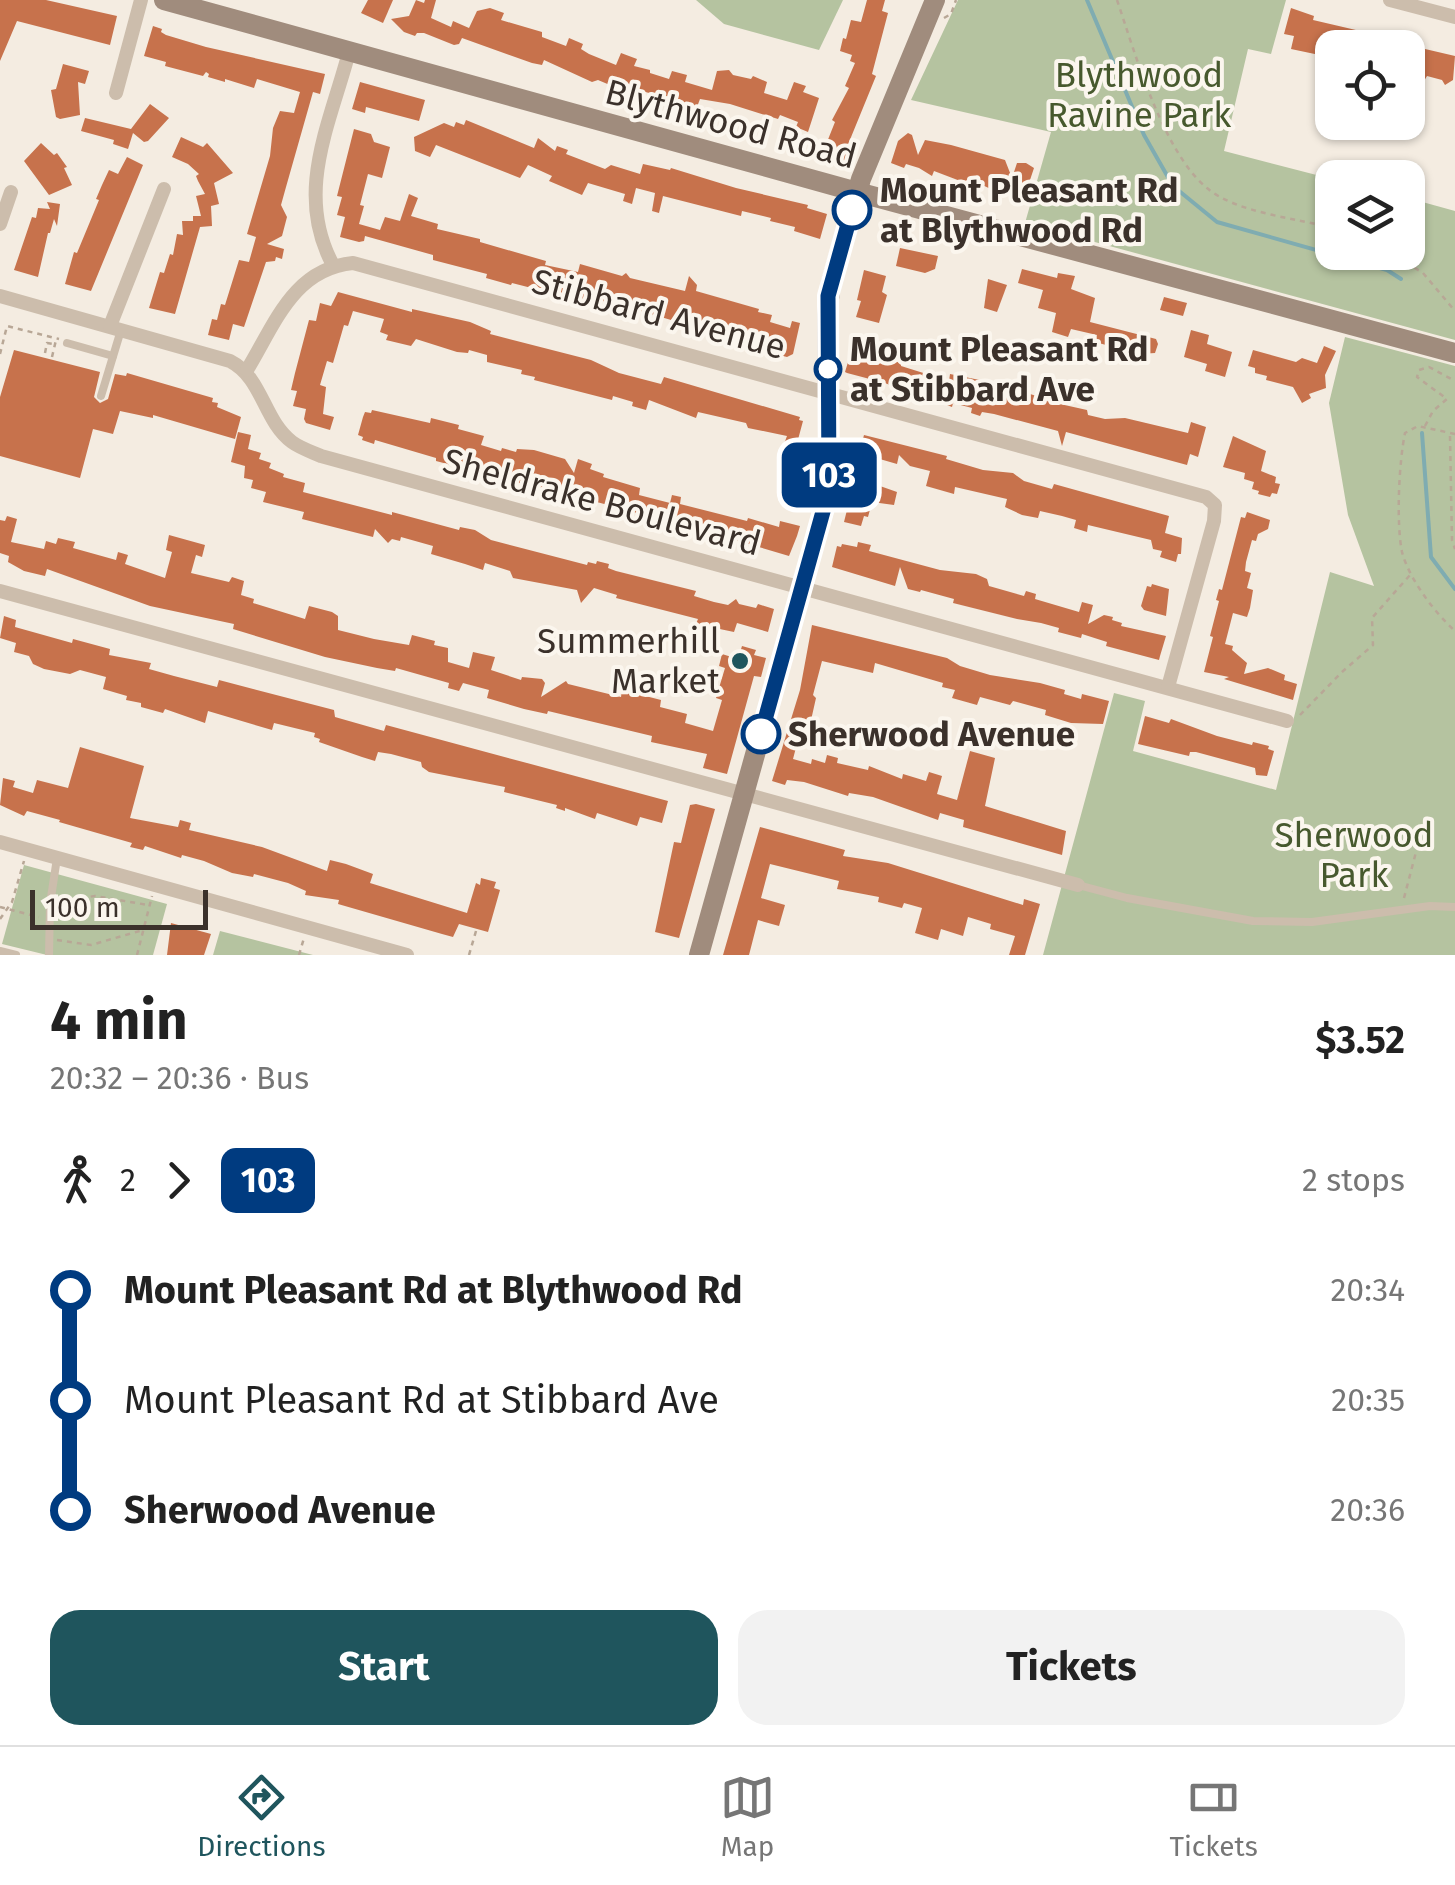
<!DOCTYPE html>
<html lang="en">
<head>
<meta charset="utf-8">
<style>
  :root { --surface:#fff; --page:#f2f2f2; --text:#222; --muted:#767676; --line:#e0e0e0; --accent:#1f555d }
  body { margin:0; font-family:"Fira Sans",sans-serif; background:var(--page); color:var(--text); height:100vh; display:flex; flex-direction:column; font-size:38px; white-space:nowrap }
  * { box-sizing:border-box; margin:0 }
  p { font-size:32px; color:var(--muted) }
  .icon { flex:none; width:55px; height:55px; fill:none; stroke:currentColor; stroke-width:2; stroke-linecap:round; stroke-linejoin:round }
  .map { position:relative; height:955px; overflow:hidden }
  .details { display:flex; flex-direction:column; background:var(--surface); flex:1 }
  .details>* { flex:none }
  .badge { padding:0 20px; border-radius:15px; font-size:35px; line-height:65px }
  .buttons { position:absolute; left:1315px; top:30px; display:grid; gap:20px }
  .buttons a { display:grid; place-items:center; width:110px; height:110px; border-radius:20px; background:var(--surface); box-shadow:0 2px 8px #0004; font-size:50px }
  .scale { position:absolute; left:30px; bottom:25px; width:178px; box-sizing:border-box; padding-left:10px; border:5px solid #3b312b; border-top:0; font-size:28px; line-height:35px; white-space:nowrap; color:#3b312b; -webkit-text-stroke:8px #fbf6ee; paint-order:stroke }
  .map>.badge { position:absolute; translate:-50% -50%; box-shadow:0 0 0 5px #fff }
  .legs { display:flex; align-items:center; gap:15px; height:110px; padding:0 50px; font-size:32px }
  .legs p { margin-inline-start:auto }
  .headline { display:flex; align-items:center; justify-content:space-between; height:170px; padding:0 50px }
  h1 { font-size:55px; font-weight:700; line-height:75px }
  .action { display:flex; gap:20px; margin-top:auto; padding:20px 50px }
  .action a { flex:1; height:115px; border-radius:30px; background:var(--accent); color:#fff; font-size:40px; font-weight:700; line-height:115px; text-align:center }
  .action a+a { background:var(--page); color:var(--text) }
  ul { padding:0 50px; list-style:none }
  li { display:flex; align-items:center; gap:35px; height:110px; font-size:38px }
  li i { display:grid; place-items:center; width:15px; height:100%; margin:0 12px; background:currentColor }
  li i::after { content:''; width:25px; height:25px; margin:-12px; border:8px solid; border-radius:50%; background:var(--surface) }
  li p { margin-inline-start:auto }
  li:first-child i { background:linear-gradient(#0000 50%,currentColor 0) }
  li:last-child i { background:linear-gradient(currentColor 50%,#0000 0) }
  .menu { display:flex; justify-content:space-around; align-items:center; height:140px; border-top:2px solid var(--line); background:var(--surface); font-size:28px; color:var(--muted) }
  .menu a { display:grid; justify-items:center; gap:5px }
  .menu .selected { color:var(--accent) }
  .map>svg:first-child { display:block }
  .green { fill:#b5c3a0 }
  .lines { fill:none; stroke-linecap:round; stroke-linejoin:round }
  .stream { stroke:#7facb1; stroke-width:4 }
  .building { fill:#c7724c }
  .path { stroke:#b8a796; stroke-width:2.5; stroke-dasharray:5 5; stroke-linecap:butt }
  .lane { stroke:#ccbdac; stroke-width:8 }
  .street { stroke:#ccbdac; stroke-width:14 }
  .secondary { stroke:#a08c7d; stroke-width:20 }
  .line-1-casing { stroke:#fff; stroke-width:22 }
  .line-1 { stroke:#003b80; stroke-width:15 }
  .stop-1-dot { fill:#fff; stroke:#003b80; stroke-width:5 }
  .poi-dot { fill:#1f555d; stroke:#fbf6ee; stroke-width:4 }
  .labels { text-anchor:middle; stroke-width:8; stroke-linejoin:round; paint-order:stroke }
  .park-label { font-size:35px; fill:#47592e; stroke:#fbf6ee }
  .street-label { font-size:35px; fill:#3b312b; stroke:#fbf6ee }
  .stop-label { font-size:35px; font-weight:bold; fill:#3b312b; stroke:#fbf6ee; text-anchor:start }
  .poi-label { font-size:35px; fill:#3b312b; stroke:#fbf6ee; text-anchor:end }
</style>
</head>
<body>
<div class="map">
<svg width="1455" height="955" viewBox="0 0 1455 955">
  <rect width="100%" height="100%" fill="#f4ece1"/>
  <g class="green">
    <path d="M696 0H843L819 50 724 24Z"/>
    <path d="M958 0H1286L1271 54 1248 49 1224 151 1332 179V252H1408V198L1455 211V340L1025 223 1051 132 911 100Z"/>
    <path d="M1345 337 1455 366V955H1043L1114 693 1145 701 1133 751 1276 790 1330 572 1374 586 1348 515 1329 403Z"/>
    <path d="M24 865 167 904 153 955H47L2 944Z"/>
    <path d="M220 931 313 955H213Z"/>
  </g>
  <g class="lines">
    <g class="stream">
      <path d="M1087 0 1144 135 1173 186 1217 222 1387 270 1401 279"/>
      <path d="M1422 433 1431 557 1455 589"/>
    </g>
  </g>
  <g class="building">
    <path d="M0 0H46L117 16 110 45 17 21 0 61Z"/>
    <path d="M368 0H393L383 23 361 13Z"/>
    <path d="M416 0 424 3 425 0H436L431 18 451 27 453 21 469 28 477 11 490 8 504 13 501 20 542 32V37L566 46 569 38 583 44 581 49 589 54 616 65 621 53 637 59 634 66 650 70V73L669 79 672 71 687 75 685 82 712 90 717 71 729 70 733 75 751 79 753 76 767 82 764 93 787 100 794 82 806 86 803 92 819 98 808 132 796 127 798 122 780 115 778 119 730 104 700 99 697 107 625 86 624 91 598 80 592 82 544 60 542 65 532 63 462 38 459 44 454 45 424 33H417L415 36 404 32 391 19 409 16Z"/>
    <path d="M867 0H885L882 11 888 13 872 74 876 76 847 147 851 148 846 165 817 157 823 141 827 142 835 122 832 120 849 88 845 86 855 63 850 61 852 55 840 51 843 38 846 39 851 20 861 22Z"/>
    <path d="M1291 8 1314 16 1313 20 1373 34 1372 37 1398 45V48H1332L1329 57 1291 49 1294 36 1284 34Z"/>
    <path d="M153 26 162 29 161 32 166 35 206 47 325 74 320 94 313 92 286 187 281 205 287 217 282 236 267 244 284 249 282 259 276 257 275 261 266 262 244 327 233 324 229 340 208 335 212 319 217 320 221 304 225 305 239 260 249 262 256 237 247 234 270 156 273 128 280 111 294 113 300 92 257 79 254 88 225 79V82L208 77 209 74 206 72 203 76 165 66 166 62 144 56Z"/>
    <path d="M1408 45 1455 56 1453 80 1445 85 1442 80 1427 76 1421 86 1408 83Z"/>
    <path d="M63 64 89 71 85 84 78 82 80 115 60 119 56 117 51 90 56 89Z"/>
    <path d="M360 82 425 100 419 121 366 107 365 113 352 109Z"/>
    <path d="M150 104 169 118 148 141 144 142 133 133 128 149 113 144 114 140 81 131 85 118 131 129Z"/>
    <path d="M466 120 534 148 538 138 555 151 557 146 568 150 566 154 605 169 611 165 640 174 643 164 670 170 671 168 736 188 808 205 807 208 827 214 820 239 794 231 795 227 770 221 771 218 742 211 741 216 663 196 659 213 652 211 655 193 636 188 632 204 623 201 625 194 588 183 582 195 549 181 552 176 528 165 520 178 436 145 430 157 415 151 414 137 444 123 454 127 456 122 464 125Z"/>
    <path d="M354 129 371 134 374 142 390 147 382 178 368 174 360 205 364 206 359 224 380 230 385 217 400 221 409 194 418 198 411 216 438 224 437 229 480 239V242L546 261 545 265 578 272 580 264 622 276 626 273 630 278 685 291 689 276 697 285 696 291 759 309 758 312 772 315 770 322 790 328 792 321 800 323 793 354 787 357 771 353 766 345 737 339 738 335 674 317 671 320 624 306 622 311 613 309 614 304 595 299 594 302 556 291 555 294 512 283 511 285 486 278 487 274 433 260V255L365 236 364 241 359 242 340 237 345 217 337 215 342 197 337 196Z"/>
    <path d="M908 133 912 135 918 155 925 140 951 145 1005 160 1012 178 1017 163H1026L1034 168 1024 198 999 188 995 191 978 183 976 187 934 171 932 176 919 168 906 164 904 168 891 163 898 141Z"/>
    <path d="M181 137 203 147 207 143 233 173 214 183 219 204 211 206 212 226 200 227 175 314 149 308 160 272 164 273 170 254 173 255 177 234 183 235 182 221H193V216H201L196 196 205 194 198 181 196 176 199 174 188 164 172 157Z"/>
    <path d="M41 143 54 155 57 153 67 167 64 168 72 185 49 195 24 161Z"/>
    <path d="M127 157 143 165 91 291 65 284 74 252 77 253 99 200 96 199 102 185 109 170 118 174Z"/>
    <path d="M47 202 60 204 57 226 54 219 50 233H48L38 277 14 270 32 217 36 218 38 208 50 209Z"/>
    <path d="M900 248 938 256 935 269 925 273 896 266Z"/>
    <path d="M1022 269 1057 278 1058 273 1075 276 1071 289 1095 298 1090 322 1156 339 1158 344 1155 353 1140 354 1117 345V348L1095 342 1097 335 1071 329 1068 337 1052 332 1056 313 1038 308 1043 290 1018 283Z"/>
    <path d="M864 270 886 276 882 292 887 295 879 323 856 317 861 301 857 300Z"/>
    <path d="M988 279 1007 285 997 312 984 308Z"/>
    <path d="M338 292 412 312V309L470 322 491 331 490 334 591 360 619 373 661 384 664 377 800 417 799 420 803 421 796 447 784 444 787 436 748 428 746 423 698 412 696 418 649 400 646 410 632 406 633 402 613 396 612 400 534 380 535 377 521 374 522 370 487 362V355L469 350 468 353 457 352 416 339 411 346 386 340 388 335 380 332 384 319 353 311 348 326 344 325 333 363 327 361 320 385 326 387 323 414 334 417 330 430 306 423 304 419 306 409 293 406 297 391 291 390 295 373 309 320 316 321 320 303 331 306Z"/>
    <path d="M1164 297 1187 303 1183 316 1160 310Z"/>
    <path d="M1191 330 1209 335 1207 344 1232 352 1225 377 1205 371 1207 364 1184 357Z"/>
    <path d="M1324 346 1336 351 1325 375 1326 388 1309 394 1311 398 1302 403 1293 387 1266 380 1267 376 1255 373V368L1248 366 1253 350 1296 362 1302 358 1317 363Z"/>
    <path d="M852 349 901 363V366L949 381 950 374 1029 390 1030 394 1043 398 1042 400 1087 410 1088 415 1105 419 1125 418 1188 433 1191 422 1206 427 1198 457 1190 454 1187 465 1066 432 1062 446 1058 431 994 414 982 412 980 416 971 413 972 408 953 403 952 407 942 403 943 400 922 394 921 398 885 383 847 373 845 372Z"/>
    <path d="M14 350 100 372 94 397 100 403 108 399 115 374 126 376 127 373 213 398 212 402 218 403 217 407 241 417 235 439 153 415V418L120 411 113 434 93 429 80 478 0 456V397Z"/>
    <path d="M372 410 430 423 431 418 459 425 458 429 484 436 481 445 501 451 502 448 516 452 517 449 534 450 565 459 574 473 578 459 592 464 590 469 604 474 603 477 640 488 639 495 670 503 672 495 681 497 680 504 747 521 748 518 779 527 780 521 800 526 797 536 789 556 705 531V534L678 526V524L571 495 572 492 546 484 545 488 519 483 436 461V458L375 440 374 444 362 440 363 437 358 435 363 417 365 412 371 413Z"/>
    <path d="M238 432 251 435 248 449 261 453 259 459 271 463 269 468 284 474 283 477 305 483 303 492 392 515V512L459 530 460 527 475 530 491 540 587 565 588 562 596 564 597 561 609 564 608 568 616 571 696 591 694 596 714 602 728 605 736 599 739 604 756 608 758 604 774 609 768 632 737 623 734 632 696 624 698 619 616 598 617 595 594 588 581 603 577 590 513 578 510 571 485 563 483 570 465 564 431 554 433 546 401 537 400 541 392 539 388 543 375 529 373 537 302 519 304 512 263 502 266 492 251 488 253 480 244 478 245 466 231 462Z"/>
    <path d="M864 435 947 456 946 459 983 470 1013 473 1024 481 1052 489 1054 484 1169 516 1165 533 1182 538 1181 554H1178L1176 562 1160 557 1162 551 1153 549 1151 540 1088 525 1087 532 1074 528 1076 520 1062 516 1040 511 1038 518 1022 515 1005 507 1007 499 955 487 954 494 926 486 930 471 910 466 899 455 897 464 859 453Z"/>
    <path d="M1233 436 1266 451 1261 471 1276 477 1275 483 1280 484 1277 494 1272 493 1270 497 1258 494 1259 491 1252 489 1254 482 1244 479 1245 473 1223 467Z"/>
    <path d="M795 460 803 461 808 474 802 497 786 493Z"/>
    <path d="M863 480 897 492 894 505 872 502 868 517 864 516 861 526 844 522 849 502 856 504Z"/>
    <path d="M1247 512 1270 520 1268 529 1258 534 1256 541 1252 540 1246 562 1245 571 1251 573 1247 588 1253 590 1250 608 1247 617 1233 613 1225 644 1233 646 1232 650 1247 663 1244 674 1268 668 1285 675 1284 680 1297 684 1293 700 1224 679 1229 677 1204 672 1213 637 1210 636 1219 601 1216 600 1219 589 1222 590 1241 517 1245 518Z"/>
    <path d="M7 516 17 519 11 542 44 549 46 541 56 544 58 538 75 542 73 548 116 560 118 552 128 555 125 564 165 578 172 552 166 550 169 535 205 545 202 557 196 555 191 573 229 582 232 577 244 581 241 595 254 599 253 603 305 619 309 606 332 612 338 616V630L374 639 409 645 412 635 435 641 434 645 448 648V662L469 668 473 652 495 657 491 670 521 680 522 677 542 679 545 683 541 697 566 681 568 684 621 697 622 690 661 700 660 707 687 714 685 723 713 731 722 700 716 698 725 668 719 666 722 654 738 659 742 646 756 650 754 655 766 658 761 677 754 676 727 774 703 768 707 754 651 742 652 736 548 711 547 714 524 709 487 698 489 690 463 683 459 691 448 688 449 683 396 668 395 671 377 668 325 657 233 629 234 624 150 606 47 569 45 576 24 571 8 562 9 556 0 553V520L5 521Z"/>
    <path d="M858 542 871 545 869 551 940 570 976 574 987 579 989 586 1024 596 1026 591 1036 594 1035 599 1079 612 1082 602 1093 605 1088 624 1104 615 1113 617 1112 620 1122 623 1121 626 1166 636 1160 656 1159 660 1106 646 1107 642 1082 634 1081 638 1058 632 1059 628 1041 623 1017 619 953 603 954 599 921 590 920 592 908 589 900 567 895 586 832 567 837 546 841 547 842 544 857 547Z"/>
    <path d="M1152 584 1169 589 1166 616 1144 610 1141 606 1147 586 1151 587Z"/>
    <path d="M4 616 16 620 15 627 72 643 73 639 110 649 109 655 151 663 149 669 174 676 217 687 219 680 334 710 335 717 384 731 386 725 668 801 662 823 640 817 637 826 597 813 595 819 565 808V811L556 808 557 805 504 792 505 787 429 772 422 767 421 762 391 754 378 752 375 761 362 757 319 742 320 739 314 737 315 733 274 723 272 730 208 711 205 723 165 709 163 713 141 707V703L126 700 127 696 103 689 106 677 80 670 70 674 44 669 33 664 29 656 14 652 16 643 0 638Z"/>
    <path d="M812 625 947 658 960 666 990 675 1040 683 1065 690 1064 694 1081 699 1082 694 1109 701 1103 724 1071 723 1045 715 1046 710 1013 701 1010 705 980 697 977 705 952 698 955 690 942 687 943 683 875 663 873 673 822 661 813 695 816 698 807 738 799 736 793 759 811 764 812 759 825 763 827 755 838 758 837 763 868 770 869 766 902 779 903 774 926 781 929 772 942 776 937 794 957 800 970 751 995 758 985 806 1066 831 1062 855 963 827 964 820 940 813 938 820 873 797 849 793 848 796 804 782 787 780 785 785 772 781 800 690Z"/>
    <path d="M1145 716 1169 723 1171 719 1217 736 1252 745 1253 742 1269 746 1268 749 1274 751 1267 776 1256 775 1255 768 1196 752H1190L1189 756 1138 744Z"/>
    <path d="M80 747 144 766 130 818 178 827 180 820 191 823 189 830 262 847 327 871 330 860 346 864 373 874 370 883 467 913 476 883 480 885 481 878 496 882 494 888 500 890 488 932 459 924 453 937 442 934 338 904 339 900 305 895 306 891 288 883 254 874 253 877 232 873 204 861 182 855 181 858 145 846 143 850 130 847 132 843 59 822 60 820 27 811 24 816 0 805 3 778 15 781 13 787 33 793 37 780 68 788Z"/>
    <path d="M696 804 715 809 679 938 655 932 674 842 681 843 690 805Z"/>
    <path d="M760 827 845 850 843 856 888 863 1023 905 1024 899 1040 904 1025 955H1009L1015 936 990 929 991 924 968 917 963 936 941 929 938 940 915 933 922 908 904 903 902 908 878 902 879 897 837 889 839 881 770 864 761 898 785 905 779 926 758 920 749 955H723Z"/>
    <path d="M171 923 211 934 204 955H167Z"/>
  </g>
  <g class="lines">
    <g class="path">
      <path d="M1117 0C1135 53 1163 152 1207 188 1236 213 1296 218 1332 228"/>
      <path d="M944 18 951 14 956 0"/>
      <path d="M1389 252 1423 273 1455 311"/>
      <path d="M45 353 47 343 54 344"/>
      <path d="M0 354 7 326 59 339"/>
      <path d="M52 357 56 340"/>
      <path d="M1425 426 1433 411 1447 399 1417 377 1419 370 1429 367 1455 381"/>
      <path d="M1455 434 1418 426 1405 433C1399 462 1396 522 1402 552 1409 579 1435 613 1455 631"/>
      <path d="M1450 436 1452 540 1455 549"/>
      <path d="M1300 715 1342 672 1373 645 1372 618 1410 575"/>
      <path d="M101 898 98 915 104 917"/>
      <path d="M1404 898 1416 852 1422 843"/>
      <path d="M61 901 95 896 148 905"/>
      <path d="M0 907 39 917"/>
      <path d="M0 919 12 902 24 861"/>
      <path d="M57 940 91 945 143 930"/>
      <path d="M137 955 152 896"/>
      <path d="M299 955 304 938"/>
      <path d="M469 955 476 931"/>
    </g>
    <g class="lane">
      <path d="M67 343 113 356"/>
      <path d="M101 396 121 330"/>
      <path d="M1078 885 1127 898 1253 921 1312 922 1430 906 1455 907"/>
      <path d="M0 951 16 955"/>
      <path d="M49 955 50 904 57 858"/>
    </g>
    <g class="street">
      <path d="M1390 0 1455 17"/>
      <path d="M116 93 141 0"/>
      <path d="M0 224 11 192"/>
      <path d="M333 265C294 193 330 124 349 52"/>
      <path d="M0 296 230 361C263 378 263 420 292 442 300 448 312 452 321 456L1287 721"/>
      <path d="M110 326 164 189"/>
      <path d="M247 370C275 324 293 269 353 263L1206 497 1215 505 1214 521 1168 687"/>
      <path d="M0 591 1078 885"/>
      <path d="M0 842 407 955"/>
    </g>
    <g class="secondary">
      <path d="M164 0 857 192 1455 353"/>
      <path d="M699 955 829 490 827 315 831 283 861 179 935 0"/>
    </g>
  </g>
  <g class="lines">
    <g class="line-1-casing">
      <path id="line-1" d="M761 734 829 490 828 296 852 210"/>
    </g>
    <use href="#line-1" class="line-1"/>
  </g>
  <g class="stop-1-dot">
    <circle cx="852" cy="210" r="18"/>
    <circle cx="828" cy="369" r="12"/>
    <circle cx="761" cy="734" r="18"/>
  </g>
  <circle class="poi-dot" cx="740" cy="661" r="10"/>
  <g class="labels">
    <g class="park-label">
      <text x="1139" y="87">Blythwood<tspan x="1139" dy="40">Ravine Park</tspan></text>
      <text x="1354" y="847">Sherwood<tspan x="1354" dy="40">Park</tspan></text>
    </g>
    <g class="street-label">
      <text transform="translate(731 124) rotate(15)" y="12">Blythwood Road</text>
      <text transform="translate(659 314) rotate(15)" y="12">Stibbard Avenue</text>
      <text transform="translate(602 502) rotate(15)" y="12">Sheldrake Boulevard</text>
    </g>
    <g class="stop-label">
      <text x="880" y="202">Mount Pleasant Rd<tspan x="880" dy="40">at Blythwood Rd</tspan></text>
      <text x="850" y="361">Mount Pleasant Rd<tspan x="850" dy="40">at Stibbard Ave</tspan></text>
      <text x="788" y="746">Sherwood Avenue</text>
    </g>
    <g class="poi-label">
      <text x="720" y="653">Summerhill<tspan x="720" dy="40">Market</tspan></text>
    </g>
  </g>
</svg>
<div class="buttons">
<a><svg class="icon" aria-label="locate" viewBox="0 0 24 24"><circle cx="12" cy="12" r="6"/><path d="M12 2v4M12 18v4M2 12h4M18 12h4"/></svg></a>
<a><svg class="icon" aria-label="layers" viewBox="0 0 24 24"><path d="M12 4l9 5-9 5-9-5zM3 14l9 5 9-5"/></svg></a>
</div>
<div class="scale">100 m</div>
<b class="badge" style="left:829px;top:475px;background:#003b80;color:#fff">103</b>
</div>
<section class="details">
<div class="headline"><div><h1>4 min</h1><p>20:32 – 20:36 · Bus</p></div><b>$3.52</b></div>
<div class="legs"><svg class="icon" aria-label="walk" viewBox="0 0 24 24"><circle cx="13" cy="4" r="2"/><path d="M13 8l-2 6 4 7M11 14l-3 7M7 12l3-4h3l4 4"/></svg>2<svg class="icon" aria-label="forward" viewBox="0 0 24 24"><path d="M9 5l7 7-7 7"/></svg><b class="badge" style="background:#003b80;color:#fff">103</b><p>2 stops</p></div>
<ul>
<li><i style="color:#003b80"></i><b>Mount Pleasant Rd at Blythwood Rd</b><p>20:34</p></li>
<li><i style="color:#003b80"></i><span>Mount Pleasant Rd at Stibbard Ave</span><p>20:35</p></li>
<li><i style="color:#003b80"></i><b>Sherwood Avenue</b><p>20:36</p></li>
</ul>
<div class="action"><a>Start</a><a>Tickets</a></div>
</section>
<nav class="menu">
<a class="selected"><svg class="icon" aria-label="directions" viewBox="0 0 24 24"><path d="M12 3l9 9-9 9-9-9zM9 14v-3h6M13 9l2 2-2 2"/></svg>Directions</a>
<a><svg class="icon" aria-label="map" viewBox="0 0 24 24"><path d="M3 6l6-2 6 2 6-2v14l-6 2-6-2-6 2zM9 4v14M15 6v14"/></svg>Map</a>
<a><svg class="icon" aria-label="tickets" viewBox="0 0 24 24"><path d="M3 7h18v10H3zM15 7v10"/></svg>Tickets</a>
</nav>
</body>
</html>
